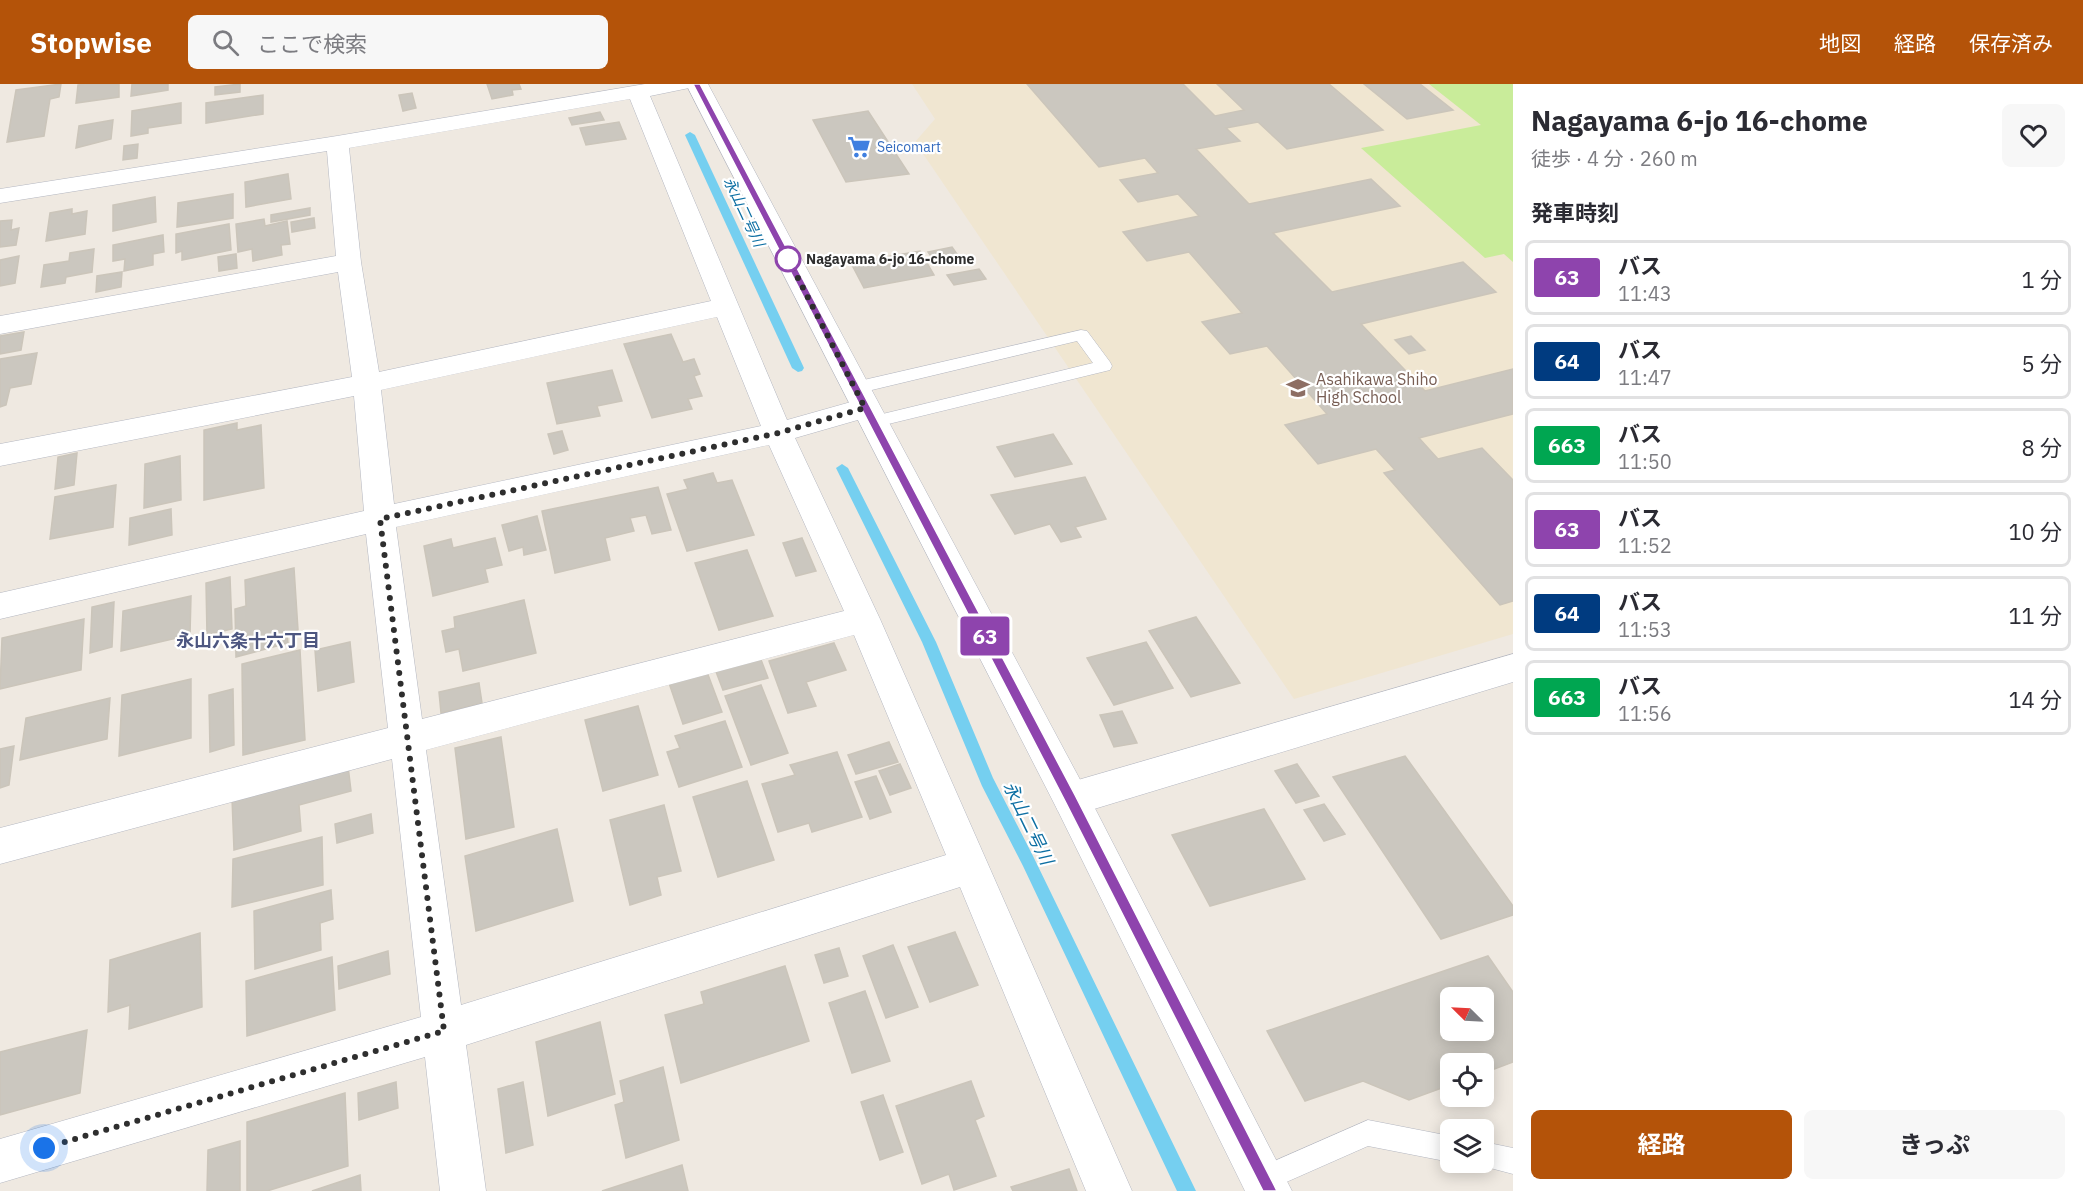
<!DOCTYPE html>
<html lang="ja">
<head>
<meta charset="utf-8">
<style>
  :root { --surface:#fff; --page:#f7f7f7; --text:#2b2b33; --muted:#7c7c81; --line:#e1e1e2; --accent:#b45309 }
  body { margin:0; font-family:"IBM Plex Sans","Noto Sans JP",sans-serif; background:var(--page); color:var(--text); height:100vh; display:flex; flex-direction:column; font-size:22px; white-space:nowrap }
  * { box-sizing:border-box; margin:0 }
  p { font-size:20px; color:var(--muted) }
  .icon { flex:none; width:33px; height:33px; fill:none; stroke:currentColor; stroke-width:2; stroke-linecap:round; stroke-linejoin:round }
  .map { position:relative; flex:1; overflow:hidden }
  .details { display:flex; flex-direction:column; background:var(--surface); width:570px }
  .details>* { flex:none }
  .badge { padding:0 12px; border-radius:4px; font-size:21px; line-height:39px }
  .needle { width:39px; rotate:294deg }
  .controls { position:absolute; left:1440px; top:903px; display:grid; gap:12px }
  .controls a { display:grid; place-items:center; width:54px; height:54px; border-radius:9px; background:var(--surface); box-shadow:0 3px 15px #0003; font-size:30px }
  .you { position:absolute; width:30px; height:30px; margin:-15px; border:4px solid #fff; border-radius:50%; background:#1a73e8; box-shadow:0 0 0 9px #1a73e833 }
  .map>.badge { position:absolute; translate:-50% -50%; box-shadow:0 0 0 3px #fff }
  h2 { padding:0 18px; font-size:22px; line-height:54px }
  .round { display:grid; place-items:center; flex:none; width:63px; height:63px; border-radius:9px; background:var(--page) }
  .head { display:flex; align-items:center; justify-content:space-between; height:102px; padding:0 18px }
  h1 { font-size:28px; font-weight:700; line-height:45px }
  .primary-button { display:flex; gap:12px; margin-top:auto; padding:12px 18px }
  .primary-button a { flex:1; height:69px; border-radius:9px; background:var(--accent); color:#fff; font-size:24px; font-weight:700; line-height:69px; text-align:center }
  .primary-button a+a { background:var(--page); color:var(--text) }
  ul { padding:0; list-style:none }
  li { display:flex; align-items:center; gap:18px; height:75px; margin:0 12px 9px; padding:0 6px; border:3px solid var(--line); border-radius:9px }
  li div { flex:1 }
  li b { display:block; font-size:22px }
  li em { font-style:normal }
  li .badge { min-width:66px; font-weight:700; text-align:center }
  header { display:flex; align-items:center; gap:36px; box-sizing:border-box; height:84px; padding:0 30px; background:var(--accent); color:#fff }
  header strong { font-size:28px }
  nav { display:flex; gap:33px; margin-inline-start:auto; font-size:21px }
  .search { width:420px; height:54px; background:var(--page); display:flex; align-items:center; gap:15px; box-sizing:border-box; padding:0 21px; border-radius:9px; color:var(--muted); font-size:22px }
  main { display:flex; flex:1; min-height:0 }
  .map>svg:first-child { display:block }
  .education { fill:#f0e6d1 }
  .pitch { fill:#c9ec9a }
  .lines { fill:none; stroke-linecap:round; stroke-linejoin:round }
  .stream { fill:#75cff0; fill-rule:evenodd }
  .building { fill:#cbc7bf; stroke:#cbc5ba; stroke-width:1.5; fill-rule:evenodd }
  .lane-casing { stroke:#b4b7c1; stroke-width:1 }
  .street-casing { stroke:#b4b7c1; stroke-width:1 }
  .secondary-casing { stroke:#b4b7c1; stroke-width:1 }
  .lane { fill:#fff; fill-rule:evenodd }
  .street { fill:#fff; fill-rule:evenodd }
  .secondary { fill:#fff; fill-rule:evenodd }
  .line { fill:#8e44ad; stroke:#fff; stroke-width:1.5 }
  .walk { stroke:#2e2e2e; stroke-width:6; stroke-dasharray:0 10.8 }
  .stop-dot { fill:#fff; stroke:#8e44ad; stroke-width:3 }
  .labels { text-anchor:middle; stroke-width:4.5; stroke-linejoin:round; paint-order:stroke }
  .far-shop-label { font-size:14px; fill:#366cbe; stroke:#fff; text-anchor:start }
  .far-stop-label { font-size:14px; font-weight:bold; fill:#2e2e2e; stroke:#fff; text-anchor:start }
  .far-water-label { font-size:15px; font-style:italic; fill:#0d6fa3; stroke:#fff }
  .education-label { font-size:16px; fill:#785e54; stroke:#fff; text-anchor:start }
  .neighbourhood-label { font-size:18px; font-weight:bold; fill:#4d5680; stroke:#fff }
  .water-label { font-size:18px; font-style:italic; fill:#0d6fa3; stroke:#fff }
</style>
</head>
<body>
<header>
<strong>Stopwise</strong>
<div class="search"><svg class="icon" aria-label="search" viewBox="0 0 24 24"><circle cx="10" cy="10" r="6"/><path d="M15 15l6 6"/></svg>ここで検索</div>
<nav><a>地図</a><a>経路</a><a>保存済み</a></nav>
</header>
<main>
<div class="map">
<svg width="1513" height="1107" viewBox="0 0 1513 1107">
  <rect width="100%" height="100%" fill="#efe9e1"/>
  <path class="education" d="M912 0H1513V550L1294 615 915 58 935 35Z"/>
  <path class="pitch" d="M1429 0H1513V178L1504 170 1485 174 1361 64 1481 41Z"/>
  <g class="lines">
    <g class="stream">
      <path d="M690 48 695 51 804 284 802 287 798 288 792 284 685 51Z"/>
      <path d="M842 380 848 384 936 558 993 694 1033 772 1196 1107H1177L1023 782 982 702 922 558 836 384Z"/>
    </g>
  </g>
  <g class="building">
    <path d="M61 0 59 13 50 15 44 52 7 58 16 6Z"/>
    <path d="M86 0H119V13L76 19 78 1Z"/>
    <path d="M132 0H168V6L131 12Z"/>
    <path d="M240 0V8L215 11V3Z"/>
    <path d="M487 0H519L521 5 512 6 513 11 492 15Z"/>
    <path d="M1027 0H1183L1215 32 1244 26 1217 0H1329L1383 46 1287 65 1258 38 1226 44 1240 57 1196 65 1249 120 1371 95 1400 122 1273 149 1332 208 1463 178 1496 208 1361 240 1425 307 1513 285V330L1419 354 1438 375 1482 364 1513 396V517L1500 521 1384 389 1395 386 1376 365 1318 380 1285 341 1327 330 1267 262 1230 270 1202 238 1242 229 1189 168 1147 177 1123 148 1199 132 1178 110 1138 118 1120 96 1158 89 1145 74 1099 83Z"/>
    <path d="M1364 0H1420L1453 26 1407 35Z"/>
    <path d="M412 9 416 24 403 27 399 11Z"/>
    <path d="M263 11V30L206 39V19Z"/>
    <path d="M181 19V39L148 44V49L131 52 132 27Z"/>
    <path d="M868 27 909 90 846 98 813 36Z"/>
    <path d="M600 28 604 36 572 41 569 34Z"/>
    <path d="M113 36 111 55 76 64 79 42Z"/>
    <path d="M619 38 626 55 586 61 580 44Z"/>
    <path d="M138 60 137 74 123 76 124 62Z"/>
    <path d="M288 90 291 115 246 123 245 98Z"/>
    <path d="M233 110V134L177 143 178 119Z"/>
    <path d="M155 113 156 138 113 147V121Z"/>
    <path d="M310 124V131L271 138V131Z"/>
    <path d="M72 125V130L87 127 85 150 46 157 50 129Z"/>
    <path d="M314 134 315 144 292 148 291 138Z"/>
    <path d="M264 135 265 142 287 137 290 160 281 161 282 171 253 177 252 165 238 168 236 140Z"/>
    <path d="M12 136 11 146 19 144 16 161 0 163V137Z"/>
    <path d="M229 140 231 166 182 176V167L176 169V150Z"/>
    <path d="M163 151 164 168 153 170V181L124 187 125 175 113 177V161Z"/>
    <path d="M952 163 959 173 936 179 928 168Z"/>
    <path d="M94 165 92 188 66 193 65 199 41 203 44 181 69 177 70 169Z"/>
    <path d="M920 167 934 191 864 204 851 179Z"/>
    <path d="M236 170 237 184 219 187 218 173Z"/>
    <path d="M19 172 15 199 0 202V176Z"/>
    <path d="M979 185 986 195 954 201 947 191Z"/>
    <path d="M122 188 121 203 96 208 97 192Z"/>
    <path d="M24 248 21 266 0 270V252Z"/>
    <path d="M671 250 683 278 694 275 700 290 694 292 702 312 688 315 692 325 652 334 624 260Z"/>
    <path d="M1411 252 1425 266 1409 270 1395 256Z"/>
    <path d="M37 269 31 300 10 304 6 321 0 323V275Z"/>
    <path d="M612 286 622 317 597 322 600 332 557 340 547 299Z"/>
    <path d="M237 339V346L261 341 264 404 204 416V346Z"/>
    <path d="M562 347 568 366 554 370 548 350Z"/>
    <path d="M1053 350 1072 380 1015 393 997 363Z"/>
    <path d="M77 369 74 401 55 405 58 373Z"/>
    <path d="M180 372 181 416 144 424 145 380Z"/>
    <path d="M713 389 717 399 732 396 754 451 687 467 667 410 688 405 684 396Z"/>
    <path d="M1085 393 1106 435 1075 443 1081 453 1061 458 1050 440 1015 450 991 411Z"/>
    <path d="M116 401 113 443 50 455 55 413Z"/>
    <path d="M658 403 671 446 652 450 646 431 630 434 634 447 605 454 610 476 555 489 542 427Z"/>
    <path d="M171 425 172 451 129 461 130 434Z"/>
    <path d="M537 432 546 466 524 471 523 463 509 467 502 441Z"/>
    <path d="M495 454 502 481 485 485 488 498 433 512 424 462 451 455 453 464Z"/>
    <path d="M802 454 816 487 796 492 783 459Z"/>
    <path d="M747 466 773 532 719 546 695 479Z"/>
    <path d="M294 484 298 546 287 549 288 559 236 573 235 525 246 522 245 496Z"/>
    <path d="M230 493 232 545 207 551 206 499Z"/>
    <path d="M191 512 190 551 121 567 123 527Z"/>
    <path d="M524 516 536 569 463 587 459 565 446 568 442 547 455 544 454 533Z"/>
    <path d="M114 518 112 563 90 569 92 523Z"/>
    <path d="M1196 533 1240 599 1191 613 1149 547Z"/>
    <path d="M84 535 81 586 0 605 2 554Z"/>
    <path d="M350 558 354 598 318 607 315 566Z"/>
    <path d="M1146 558 1173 604 1114 621 1087 574Z"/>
    <path d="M834 559 846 586 806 598 816 622 788 629 769 577Z"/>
    <path d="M300 566 305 656 243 671 242 580Z"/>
    <path d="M760 573 768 594 723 606 715 585Z"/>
    <path d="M707 588 722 628 683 640 669 599Z"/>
    <path d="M191 595V654L119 672 122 611Z"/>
    <path d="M479 599 482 619 441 629 439 608Z"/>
    <path d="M761 601 788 669 751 681 725 612Z"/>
    <path d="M233 605 234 661 210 668 209 611Z"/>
    <path d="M110 614 107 655 20 676 26 634Z"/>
    <path d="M638 622 658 691 603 707 585 636Z"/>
    <path d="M1122 627 1137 659 1114 663 1100 631Z"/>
    <path d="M725 637 742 683 679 703 667 668 680 664 675 652Z"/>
    <path d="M501 653 514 743 466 755 455 664Z"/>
    <path d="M889 658 898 678 856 690 848 671Z"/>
    <path d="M14 662 9 701 0 704V665Z"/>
    <path d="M837 668 862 733 812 748 809 739 778 748 762 700 795 691 790 681Z"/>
    <path d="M1405 672 1513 822V831L1441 855 1333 693Z"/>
    <path d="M900 680 911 704 890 711 879 687Z"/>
    <path d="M1297 680 1319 712 1296 719 1275 687Z"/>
    <path d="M348 682 351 707 299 721 301 747 234 766 232 714Z"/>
    <path d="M876 692 891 728 870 735 855 698Z"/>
    <path d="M747 697 774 776 718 793 693 713Z"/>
    <path d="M1324 720 1345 750 1324 757 1304 726Z"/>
    <path d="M664 721 681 787 657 793 661 811 630 821 610 736Z"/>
    <path d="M1264 725 1305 795 1210 822 1172 751Z"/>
    <path d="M371 730 373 749 337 759 335 740Z"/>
    <path d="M557 745 573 817 476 847 465 772Z"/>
    <path d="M322 753 323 801 232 823 233 775Z"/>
    <path d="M331 806 333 835 320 839 321 866 255 885 254 827Z"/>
    <path d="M955 848 978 901 930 918 908 863Z"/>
    <path d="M200 849 202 923 129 945 130 921 108 928 110 876Z"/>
    <path d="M893 861 918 923 886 934 863 872Z"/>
    <path d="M839 864 848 892 824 899 815 871Z"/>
    <path d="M388 867 390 890 339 905 338 882Z"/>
    <path d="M1488 872 1513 908V978L1484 989V980H1450V1001L1409 1016 1363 997 1305 1017 1267 947ZM1450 914H1484V946H1450Z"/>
    <path d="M332 873 335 926 247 952 246 897Z"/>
    <path d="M785 882 809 957 681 999 665 931 704 920 701 908Z"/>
    <path d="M865 907 890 977 852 989 829 919Z"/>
    <path d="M600 938 615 1010 548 1032 536 958Z"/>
    <path d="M87 946 80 1009 0 1031V968Z"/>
    <path d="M663 983 679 1056 626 1074 615 1021 624 1018 620 997Z"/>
    <path d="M971 997 984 1032 975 1036 996 1092 954 1106 949 1090 922 1100 896 1022Z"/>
    <path d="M396 998 398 1024 359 1036 358 1009Z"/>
    <path d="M523 998 533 1061 506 1069 498 1005Z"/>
    <path d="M345 1009 348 1082 267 1107H247V1038Z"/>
    <path d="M883 1011 903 1068 880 1076 861 1018Z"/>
    <path d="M240 1057V1107H207L208 1066Z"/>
    <path d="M682 1081 688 1107H602Z"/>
    <path d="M1069 1085 1077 1107H1013L1011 1103Z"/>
    <path d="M360 1091 361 1107H312Z"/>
  </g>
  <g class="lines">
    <g class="lane-casing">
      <g id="lane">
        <path d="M1081 246 1087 247 1110 278 1112 282 1110 286 872 344 866 342 864 338 866 334 1093 279 1077 257 855 310 849 308 847 304 849 300 855 298Z"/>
        <path d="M1368 1036 1450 1052V1078L1368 1062 1266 1107 1254 1104 1250 1095 1254 1086Z"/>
        <path d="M1484 1058 1513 1064V1090L1475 1080 1474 1078H1484Z"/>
      </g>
    </g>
    <g class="street-casing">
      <g id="street">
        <path d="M645 0H692L689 4 650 12 787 336 865 314 875 317 879 324 875 331 795 354 880 535 1132 1107H1086L960 803 466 961 486 1107H440L425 973 0 1099V1055L421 933 392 675 0 780V744L388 644 366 450 0 535V509L364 427 354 312 0 382V360L352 293 338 188 0 250V232L336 172 327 67 0 119V105L337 52ZM630 15 711 217 379 288 361 178 349 64ZM717 233 761 342 394 420 381 306ZM769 361 844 527 422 635 396 443ZM854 551 946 771 461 921 426 666Z"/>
        <path d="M1513 570V598L1071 732 1058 727 1053 715 1058 703 1071 698Z"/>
      </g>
    </g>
    <g class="secondary-casing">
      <path id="secondary" d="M686 0H708L1084 703 1292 1107H1245L1058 727Z"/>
    </g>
    <use href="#lane" class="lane"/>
    <use href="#street" class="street"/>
    <use href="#secondary" class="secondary"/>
  </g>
  <path class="line" d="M693 0H700L1075 711 1274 1101 1277 1107H1263L1066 719Z"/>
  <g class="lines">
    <path class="walk" d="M44 1064 444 947 380 435 778 349 865 324 784 167 788 175"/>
  </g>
  <defs>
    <g id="supermarket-bare" transform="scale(1.8)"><path d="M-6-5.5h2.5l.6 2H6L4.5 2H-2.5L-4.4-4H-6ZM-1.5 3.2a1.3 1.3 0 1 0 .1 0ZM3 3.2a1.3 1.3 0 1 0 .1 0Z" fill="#3f7fe0" stroke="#fff" stroke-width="2.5" paint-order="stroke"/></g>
    <g id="school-bare" transform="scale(1.8)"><path d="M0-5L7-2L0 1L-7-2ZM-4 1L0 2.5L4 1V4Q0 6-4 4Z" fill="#8d6e63" stroke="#fff" stroke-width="2.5" paint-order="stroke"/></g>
  </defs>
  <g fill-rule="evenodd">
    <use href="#supermarket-bare" x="859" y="63"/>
    <use href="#school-bare" x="1298" y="304"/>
  </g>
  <circle class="stop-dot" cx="788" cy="175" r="12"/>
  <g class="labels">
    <g class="far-shop-label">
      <text x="877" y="68">Seicomart</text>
    </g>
    <g class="far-stop-label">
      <text x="806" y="180">Nagayama 6-jo 16-chome</text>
    </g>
    <g class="far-water-label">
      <text transform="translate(744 128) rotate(65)" y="5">永山二号川</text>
    </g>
    <g class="education-label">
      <text x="1316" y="301">Asahikawa Shiho<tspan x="1316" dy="18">High School</tspan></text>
    </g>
    <g class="neighbourhood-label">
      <text x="248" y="563">永山六条十六丁目</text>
    </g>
    <g class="water-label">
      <text transform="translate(1028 739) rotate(64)" y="6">永山二号川</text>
    </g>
  </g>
</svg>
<div class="controls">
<a><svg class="needle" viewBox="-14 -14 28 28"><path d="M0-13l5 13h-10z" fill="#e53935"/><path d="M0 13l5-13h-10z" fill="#7c7c81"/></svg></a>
<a><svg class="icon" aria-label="locate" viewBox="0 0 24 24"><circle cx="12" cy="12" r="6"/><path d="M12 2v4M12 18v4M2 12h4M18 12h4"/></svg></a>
<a><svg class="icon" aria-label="layers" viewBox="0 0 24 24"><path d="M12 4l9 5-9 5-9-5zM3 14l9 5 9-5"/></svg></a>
</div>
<div class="you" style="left:44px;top:1064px"></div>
<b class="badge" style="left:985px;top:552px;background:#8e44ad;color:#fff">63</b>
</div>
<section class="details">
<div class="head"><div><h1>Nagayama 6-jo 16-chome</h1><p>徒歩 · 4 分 · 260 m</p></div><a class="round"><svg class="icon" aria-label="heart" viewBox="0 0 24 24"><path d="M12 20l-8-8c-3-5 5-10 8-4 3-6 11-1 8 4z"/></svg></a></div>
<h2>発車時刻</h2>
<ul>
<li><span class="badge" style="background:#8e44ad;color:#fff">63</span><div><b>バス</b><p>11:43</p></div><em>1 分</em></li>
<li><span class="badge" style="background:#003b80;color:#fff">64</span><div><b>バス</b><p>11:47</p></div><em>5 分</em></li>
<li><span class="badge" style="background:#00a651;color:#fff">663</span><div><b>バス</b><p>11:50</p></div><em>8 分</em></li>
<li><span class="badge" style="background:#8e44ad;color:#fff">63</span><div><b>バス</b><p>11:52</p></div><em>10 分</em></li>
<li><span class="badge" style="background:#003b80;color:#fff">64</span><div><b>バス</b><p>11:53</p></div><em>11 分</em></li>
<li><span class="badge" style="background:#00a651;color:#fff">663</span><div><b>バス</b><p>11:56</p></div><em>14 分</em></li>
</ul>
<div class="primary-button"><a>経路</a><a>きっぷ</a></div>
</section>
</main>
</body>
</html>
